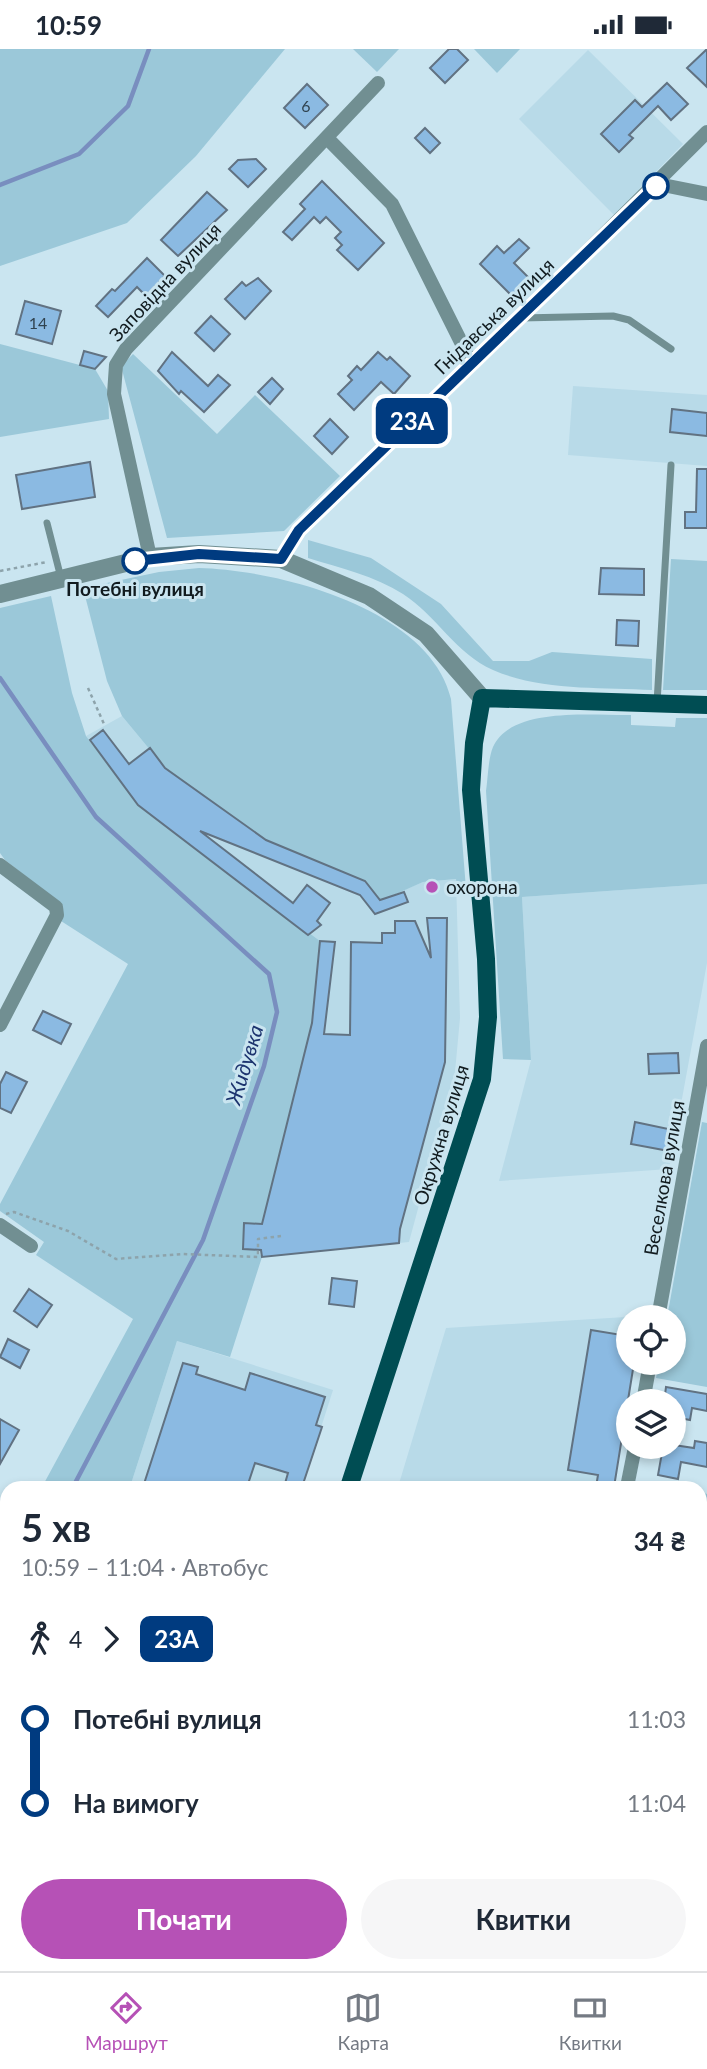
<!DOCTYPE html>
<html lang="uk">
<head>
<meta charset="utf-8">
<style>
  :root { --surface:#fff; --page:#f6f6f7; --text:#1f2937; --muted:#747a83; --line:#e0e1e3; --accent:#b651b6 }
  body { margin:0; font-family:Lato,sans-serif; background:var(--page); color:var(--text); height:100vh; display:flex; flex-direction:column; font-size:26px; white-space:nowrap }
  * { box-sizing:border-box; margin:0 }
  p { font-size:23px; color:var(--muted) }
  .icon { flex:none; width:38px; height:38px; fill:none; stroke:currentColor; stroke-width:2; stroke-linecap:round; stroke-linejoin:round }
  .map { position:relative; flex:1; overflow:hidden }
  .panel { position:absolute; left:0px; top:1432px; width:707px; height:492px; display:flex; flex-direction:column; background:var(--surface); border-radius:21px 21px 0 0; box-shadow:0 4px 10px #0003 }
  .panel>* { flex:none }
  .badge { padding:0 14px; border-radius:10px; font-size:24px; line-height:46px }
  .fabs { position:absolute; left:616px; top:1256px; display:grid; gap:14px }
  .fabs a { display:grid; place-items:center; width:70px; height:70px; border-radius:50%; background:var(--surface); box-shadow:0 4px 10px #0003; font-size:35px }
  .map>.badge { position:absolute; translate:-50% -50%; box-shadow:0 0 0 4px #fff }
  .legs { display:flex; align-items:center; gap:10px; height:77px; padding:0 21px; font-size:23px }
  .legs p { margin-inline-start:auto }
  .head { display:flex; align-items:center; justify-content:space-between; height:119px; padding:0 21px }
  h1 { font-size:38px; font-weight:700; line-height:52px }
  .primary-button { display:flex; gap:14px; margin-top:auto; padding:14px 21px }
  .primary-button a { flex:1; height:80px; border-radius:42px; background:var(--accent); color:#fff; font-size:28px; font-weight:700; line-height:80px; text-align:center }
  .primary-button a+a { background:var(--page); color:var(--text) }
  ul { padding:0 21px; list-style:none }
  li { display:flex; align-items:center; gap:24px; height:84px; font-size:26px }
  li i { display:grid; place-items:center; width:10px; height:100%; margin:0 9px; background:currentColor }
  li i::after { content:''; width:18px; height:18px; margin:-9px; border:5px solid; border-radius:50%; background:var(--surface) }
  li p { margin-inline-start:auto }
  li:first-child i { background:linear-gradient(#0000 50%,currentColor 0) }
  li:last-child i { background:linear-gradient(currentColor 50%,#0000 0) }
  .status { display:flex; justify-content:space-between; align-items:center; height:49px; padding:0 35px; background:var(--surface); direction:ltr }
  .status svg { height:19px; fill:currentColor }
  .menu { display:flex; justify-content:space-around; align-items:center; height:98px; border-top:2px solid var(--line); background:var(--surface); font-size:19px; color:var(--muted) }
  .menu a { display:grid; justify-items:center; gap:4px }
  .menu .selected { color:var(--accent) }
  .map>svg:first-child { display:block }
  .built { fill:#b8dae8 }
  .green { fill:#9bc8d9 }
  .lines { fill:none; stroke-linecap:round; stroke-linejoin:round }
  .stream { stroke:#798ebf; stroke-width:4.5 }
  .building { fill:#8bbae2; stroke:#617282; stroke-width:2 }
  .path { stroke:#8da3ab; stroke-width:2.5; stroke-dasharray:3.5 3.5; stroke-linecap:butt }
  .service { stroke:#718f92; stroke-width:7 }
  .minor { stroke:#718f92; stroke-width:14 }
  .tertiary { stroke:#718f92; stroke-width:18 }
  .primary { stroke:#004d53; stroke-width:18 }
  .line-1-casing { stroke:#fff; stroke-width:16 }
  .line-1 { stroke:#003b80; stroke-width:10 }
  .stop-1-dot { fill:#fff; stroke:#003b80; stroke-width:3.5 }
  .poi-dot { fill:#b651b6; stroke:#cae5f0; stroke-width:2.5 }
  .labels { text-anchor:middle; stroke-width:6; stroke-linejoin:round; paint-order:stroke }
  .number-label { font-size:16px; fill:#304350 }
  .street-label { font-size:19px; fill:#111b1f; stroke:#cae5f0 }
  .stop-label { font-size:19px; font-weight:bold; fill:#111b1f; stroke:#cae5f0 }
  .poi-label { font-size:19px; fill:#111b1f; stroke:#cae5f0; text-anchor:start }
  .water-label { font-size:21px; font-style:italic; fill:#1c336e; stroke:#cae5f0 }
</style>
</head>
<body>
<div class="status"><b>10:59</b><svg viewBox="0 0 49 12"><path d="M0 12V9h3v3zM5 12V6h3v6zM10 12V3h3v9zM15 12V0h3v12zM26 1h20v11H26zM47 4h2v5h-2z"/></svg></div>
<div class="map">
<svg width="707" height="1922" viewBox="0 0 707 1922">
  <rect width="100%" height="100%" fill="#cae5f0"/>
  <g class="built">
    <path d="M588 1 683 95 614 166 519 70Z"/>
    <path d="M573 337 707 346V417L568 406Z"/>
    <path d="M122 667 165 719 266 791 365 832 380 851 423 833 456 830 460 969 455 1023 409 1193 262 1208 256 1201 243 1200 244 1174H262L312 974 320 892 138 756 86 687Z"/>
    <path d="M707 835V914L669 1120 499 1132 531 1011 522 848Z"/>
    <path d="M642 1267 628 1269V1314H634L614 1438H398L446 1279Z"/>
    <path d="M177 1292 333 1341 302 1438H130Z"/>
  </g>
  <g class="green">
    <path d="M0 0H285L196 107 127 174 0 217Z"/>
    <path d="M353 0H399L377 23Z"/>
    <path d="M474 0H520L497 24Z"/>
    <path d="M0 295 95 320 108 342 109 370 0 388Z"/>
    <path d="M133 305 217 385 255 346 340 427 284 482 167 489 121 317Z"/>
    <path d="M308 491 371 509 441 555 493 612H529L552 603 652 610V641C601 638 541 642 493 621 456 605 436 566 403 545 375 527 340 519 308 509Z"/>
    <path d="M671 510 707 512V641H663Z"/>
    <path d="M199 519C279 521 430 560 451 650L466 840 458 847 456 830 423 833 380 852 365 832 266 791 165 719 122 667 107 632 83 539 159 523Z"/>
    <path d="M51 547 72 644 86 687 138 756 320 892 312 974 262 1175 244 1174 243 1200 256 1201 262 1208 230 1308 177 1292 130 1438H42L133 1270 36 1206 44 1193 0 1162V1155L128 915 61 872 63 857 5 811 0 804V559Z"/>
    <path d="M631 666V676L675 678 676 669H707V835L522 848 531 1011 503 1010 486 742C488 729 488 710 493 698 511 657 594 667 631 666Z"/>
    <path d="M702 1073 707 1074V1338L656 1329 659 1314H674V1269H667Z"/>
    <path d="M700 1443 707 1445V1526L700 1567Z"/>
    <path d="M7 1506V1739L0 1755V1519Z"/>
    <path d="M700 1656 707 1657V1768L700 1769Z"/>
  </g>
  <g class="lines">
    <g class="stream">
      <path d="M0 136 79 105 128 57 149 0"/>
      <path d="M0 629 96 768 269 925 277 963 264 1017 203 1191 73 1438"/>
      <path d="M0 1612 7 1599"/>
    </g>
  </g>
  <g class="building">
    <path d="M449 0H457L468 11 445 34 430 19Z"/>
    <path d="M707 0V38L687 19Z"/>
    <path d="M667 34 688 55 671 71 658 57 629 86 633 89 619 103 601 85 635 51 642 58Z"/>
    <path d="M307 35 328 56 305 79 284 59Z"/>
    <path d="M425 79 440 94 430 104 415 89Z"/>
    <path d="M256 110 266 120 248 138 229 120 238 111Z"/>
    <path d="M322 132 384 194 358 221 337 201 342 196 335 189 341 183 326 168 320 174 314 168 292 191 283 183 305 160 300 155Z"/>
    <path d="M207 143 227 161 178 207 161 191Z"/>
    <path d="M519 190 529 199 514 214 529 229 512 247 480 215 497 197 504 204Z"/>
    <path d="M147 209 165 227 146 247 137 238 108 268 96 257 112 240 115 242Z"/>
    <path d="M258 229 271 242 245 270 225 250 242 233 246 237Z"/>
    <path d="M25 252 61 262 52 295 16 285Z"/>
    <path d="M211 267 230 285 214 302 195 284Z"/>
    <path d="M84 302 106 308 95 320 80 316Z"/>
    <path d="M172 303 208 337 218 326 230 336 204 363 181 342 179 345 158 322Z"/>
    <path d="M378 303 387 311 390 308 410 327 394 345 381 333 354 361 338 345 352 331 348 327 357 317 361 321Z"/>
    <path d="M272 329 283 340 270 355 258 343Z"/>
    <path d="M672 360 707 364V387L670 383Z"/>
    <path d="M330 370 348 388 332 405 314 387Z"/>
    <path d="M90 413 95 448 22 460 16 426Z"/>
    <path d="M697 420H707V479H685V463H696Z"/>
    <path d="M601 519 644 520V546L599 545Z"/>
    <path d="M617 571 639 572 638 597 616 596Z"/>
    <path d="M103 681 129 715 150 699 165 719 266 791 365 832 380 851 404 843 408 853 375 865 360 846 200 782 293 854 307 836 330 854 317 872 321 876 308 886 138 756 90 691Z"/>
    <path d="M427 869H447L445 1013 400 1180 399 1194 262 1208 261 1201 243 1200 244 1174 262 1175 312 974 320 892 335 893 324 985 350 986 351 893 382 894V884H395V872H415L431 909Z"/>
    <path d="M43 962 71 975 61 995 33 981Z"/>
    <path d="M678 1004 679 1024 649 1025 648 1005Z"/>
    <path d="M6 1023 27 1033 11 1064 0 1059V1035Z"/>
    <path d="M635 1073 673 1081 669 1102 631 1095Z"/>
    <path d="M332 1229 357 1232 354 1258 329 1255Z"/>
    <path d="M29 1240 52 1256 37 1278 14 1262Z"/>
    <path d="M591 1281 628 1287V1314H634L614 1438H596L598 1426 568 1421Z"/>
    <path d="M8 1290 29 1301 20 1319 0 1308Z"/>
    <path d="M183 1314 198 1318 196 1325 245 1341 250 1324 325 1348 316 1376 322 1378 302 1438H284L288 1424 255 1414 247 1438H143Z"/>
    <path d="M666 1338 707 1345V1362L692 1359 690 1371 674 1368V1353H664Z"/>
    <path d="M0 1370 19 1381 0 1415Z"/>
    <path d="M695 1392 707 1394V1418L681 1413 678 1430 658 1426 663 1398 674 1396 694 1399Z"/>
  </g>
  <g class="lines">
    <g class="path">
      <path d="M0 522 47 513"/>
      <path d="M88 639 104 675"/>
      <path d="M6 1165 14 1163 68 1182 116 1210 182 1205 258 1208V1190L281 1187"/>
    </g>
    <g class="service">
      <path d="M521 269 613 267 629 271 671 300"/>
      <path d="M47 474 61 529"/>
      <path d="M657 654 671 416"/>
    </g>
    <g class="minor">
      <path d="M328 90 392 155 472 315"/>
      <path d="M658 135 707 145"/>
      <path d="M150 508 114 345 116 316 126 300 378 34"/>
      <path d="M281 510 299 481 520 269 707 83"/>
      <path d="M0 816 56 858 57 866 0 976"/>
      <path d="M0 1176 31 1197"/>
      <path d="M658 1269 707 997"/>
      <path d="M643 1353 650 1314"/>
      <path d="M627 1438 635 1398"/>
      <path d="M700 1777 707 1776"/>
    </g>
    <path class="tertiary" d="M0 545 150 508 199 505 281 510 369 547 426 585 482 649"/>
    <g class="primary">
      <path d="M349 1438 482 1030 488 968 486 910 471 741 474 694 482 649 707 656"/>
      <path d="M159 1922 162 1916"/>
    </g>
  </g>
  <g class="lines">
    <g class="line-1-casing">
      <path id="line-1" d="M135 512 199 505 281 510 299 481 656 137"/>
    </g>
    <use href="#line-1" class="line-1"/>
  </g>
  <g class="stop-1-dot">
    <circle cx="656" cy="137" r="12"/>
    <circle cx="135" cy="512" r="12"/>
  </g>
  <circle class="poi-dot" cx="432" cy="838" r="7"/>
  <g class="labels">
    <g class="number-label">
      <text x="306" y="63">6</text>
      <text x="38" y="280">14</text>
    </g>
    <g class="street-label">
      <text transform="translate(165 233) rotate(-47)" y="7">Заповідна вулиця</text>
      <text transform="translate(494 267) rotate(-44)" y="7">Гнідавська вулиця</text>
      <text transform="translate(441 1086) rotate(-73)" y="7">Окружна вулиця</text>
      <text transform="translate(664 1129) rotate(-80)" y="7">Веселкова вулиця</text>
    </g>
    <g class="stop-label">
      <text x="135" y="547">Потебні вулиця</text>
    </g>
    <g class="poi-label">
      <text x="446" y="845">охорона</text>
    </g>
    <g class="water-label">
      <text transform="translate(245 1016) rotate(-73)" y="7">Жидувка</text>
    </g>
  </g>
</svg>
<div class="fabs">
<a><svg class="icon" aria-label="locate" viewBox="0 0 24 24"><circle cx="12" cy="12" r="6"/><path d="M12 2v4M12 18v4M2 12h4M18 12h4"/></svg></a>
<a><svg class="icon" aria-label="layers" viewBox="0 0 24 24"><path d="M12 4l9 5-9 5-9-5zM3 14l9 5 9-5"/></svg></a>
</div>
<b class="badge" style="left:412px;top:372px;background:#003b80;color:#fff">23А</b>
<section class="panel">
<div class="head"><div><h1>5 хв</h1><p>10:59 – 11:04 · Автобус</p></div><b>34 ₴</b></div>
<div class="legs"><svg class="icon" aria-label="walk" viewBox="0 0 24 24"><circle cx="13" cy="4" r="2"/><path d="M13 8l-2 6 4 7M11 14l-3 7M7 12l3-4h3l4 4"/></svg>4<svg class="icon" aria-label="forward" viewBox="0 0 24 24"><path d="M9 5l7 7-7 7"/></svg><b class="badge" style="background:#003b80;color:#fff">23А</b></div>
<ul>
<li><i style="color:#003b80"></i><b>Потебні вулиця</b><p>11:03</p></li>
<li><i style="color:#003b80"></i><b>На вимогу</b><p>11:04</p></li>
</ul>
<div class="primary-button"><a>Почати</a><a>Квитки</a></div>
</section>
</div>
<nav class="menu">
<a class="selected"><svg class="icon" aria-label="directions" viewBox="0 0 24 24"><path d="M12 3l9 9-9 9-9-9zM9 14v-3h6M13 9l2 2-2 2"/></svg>Маршрут</a>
<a><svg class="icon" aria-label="map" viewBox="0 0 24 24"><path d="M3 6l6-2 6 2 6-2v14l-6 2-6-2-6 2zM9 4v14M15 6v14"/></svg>Карта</a>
<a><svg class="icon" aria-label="tickets" viewBox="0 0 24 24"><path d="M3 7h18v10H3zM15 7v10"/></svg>Квитки</a>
</nav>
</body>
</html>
